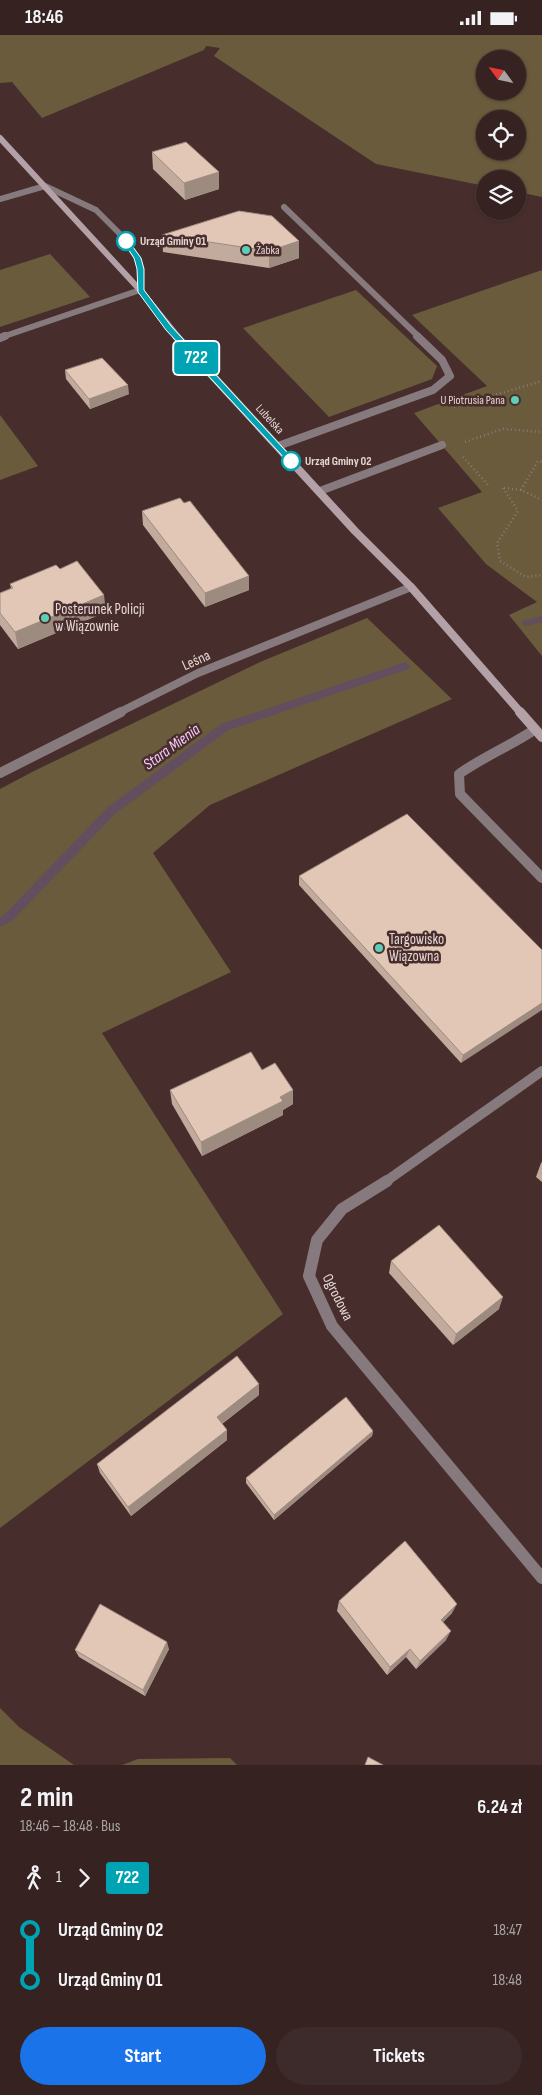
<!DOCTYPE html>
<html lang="en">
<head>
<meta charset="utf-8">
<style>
  :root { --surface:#352221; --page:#3d2a2a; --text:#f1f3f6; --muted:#aaa4a5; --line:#4f3f3f; --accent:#1a73e8 }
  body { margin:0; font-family:"Sofia Sans Condensed",sans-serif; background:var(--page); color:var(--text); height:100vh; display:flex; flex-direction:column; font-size:19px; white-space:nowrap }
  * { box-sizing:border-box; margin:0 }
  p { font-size:16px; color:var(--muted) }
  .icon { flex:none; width:28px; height:28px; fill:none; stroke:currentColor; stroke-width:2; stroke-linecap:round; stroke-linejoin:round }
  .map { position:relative; height:1730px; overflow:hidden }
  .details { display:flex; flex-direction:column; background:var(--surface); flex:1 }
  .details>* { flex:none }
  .badge { padding:0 10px; border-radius:4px; font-size:18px; line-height:32px }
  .needle { width:32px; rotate:303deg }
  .tools { position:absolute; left:476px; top:15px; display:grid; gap:10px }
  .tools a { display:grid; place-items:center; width:50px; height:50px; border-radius:50%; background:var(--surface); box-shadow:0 1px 4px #0004,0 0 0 1px var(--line); font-size:25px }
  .map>.badge { position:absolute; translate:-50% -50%; box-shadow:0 0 0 2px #fff }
  .legs { display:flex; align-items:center; gap:8px; height:55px; padding:0 20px; font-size:16px }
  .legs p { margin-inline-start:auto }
  .summary { display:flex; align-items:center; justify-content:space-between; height:85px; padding:0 20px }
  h1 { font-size:28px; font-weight:700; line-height:38px }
  .button { display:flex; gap:10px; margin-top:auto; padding:10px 20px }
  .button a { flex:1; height:58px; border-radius:30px; background:var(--accent); color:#fff; font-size:20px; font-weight:700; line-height:58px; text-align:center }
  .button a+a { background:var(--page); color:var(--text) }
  ul { padding:0 20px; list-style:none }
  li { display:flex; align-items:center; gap:18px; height:50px; font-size:19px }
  li i { display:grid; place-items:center; width:8px; height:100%; margin:0 6px; background:currentColor }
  li i::after { content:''; width:12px; height:12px; margin:-6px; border:4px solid; border-radius:50%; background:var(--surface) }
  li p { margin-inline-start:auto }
  li:first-child i { background:linear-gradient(#0000 50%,currentColor 0) }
  li:last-child i { background:linear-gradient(currentColor 50%,#0000 0) }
  .status { display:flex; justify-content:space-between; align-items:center; height:35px; padding:0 25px; background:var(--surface); direction:ltr }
  .status svg { height:14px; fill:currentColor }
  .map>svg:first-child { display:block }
  .green { fill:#695b3b; fill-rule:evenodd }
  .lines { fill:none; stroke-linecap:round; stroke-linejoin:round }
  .stream { fill:#634e5f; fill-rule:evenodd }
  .path { stroke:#8e7877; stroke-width:2.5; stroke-dasharray:1 3; stroke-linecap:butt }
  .lane-far2 { stroke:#867a7e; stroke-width:6 }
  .lane-far1 { stroke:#867a7e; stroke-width:8 }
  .lane { stroke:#867a7e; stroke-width:10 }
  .street-far2 { stroke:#867a7e; stroke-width:8 }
  .street-far1 { stroke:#867a7e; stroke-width:10 }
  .street { stroke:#867a7e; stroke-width:12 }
  .secondary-far2 { stroke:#b4a0a7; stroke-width:6 }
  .secondary-far1 { stroke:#b4a0a7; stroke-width:8 }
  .secondary { stroke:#b4a0a7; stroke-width:10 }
  .wall { fill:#c2ab9d }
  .shaded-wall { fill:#9e8b80 }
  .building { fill:#e2c7b7; stroke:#9e8b80 }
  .line-1 { fill:#00a3b4; stroke:#fff }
  .stop-1-dot { fill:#fff; stroke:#00a3b4; stroke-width:2.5 }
  .poi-dot { fill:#5eceb7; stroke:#472e2c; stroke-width:2 }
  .labels { text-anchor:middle; stroke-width:5; stroke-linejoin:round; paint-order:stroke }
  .far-stop-label { font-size:12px; font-weight:bold; fill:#e7d6d5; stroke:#472e2c; text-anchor:start }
  .far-poi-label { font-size:12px; fill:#e7d6d5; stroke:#472e2c; text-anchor:start }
  .far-street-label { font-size:12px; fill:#e7d6d5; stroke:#472e2c }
  .poi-label { font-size:15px; fill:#e7d6d5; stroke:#472e2c; text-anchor:start }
  .street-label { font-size:15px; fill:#e7d6d5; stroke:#472e2c }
  .water-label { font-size:16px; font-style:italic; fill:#f8c9fe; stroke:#472e2c }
</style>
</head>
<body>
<div class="status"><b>18:46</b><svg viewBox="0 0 49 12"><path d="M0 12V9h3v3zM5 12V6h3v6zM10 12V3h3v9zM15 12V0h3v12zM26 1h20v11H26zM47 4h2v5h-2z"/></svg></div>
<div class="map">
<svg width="542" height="1730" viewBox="0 0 542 1730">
  <rect width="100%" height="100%" fill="#472e2c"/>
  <g class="green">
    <path d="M0 0H542V162L518 157V144H485V151L376 129 214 21 220 13 206 11 204 15 42 83 12 47 0 48ZM485 24H518V56H485ZM485 84H518V116H485Z"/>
    <path d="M50 219 90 262 0 292V235Z"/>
    <path d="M542 235V621L509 580 537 567 486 529 438 473 482 457 414 378 487 351 412 280Z"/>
    <path d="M356 255 437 331 432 344 329 382 243 293Z"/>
    <path d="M0 380 38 431 0 445Z"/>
    <path d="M367 583 452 664 210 770 153 818 231 937 102 998 283 1279 0 1493V754L34 736 260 627Z"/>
    <path d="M0 1673 19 1692 74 1730H0Z"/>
    <path d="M230 1723 237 1730H122L138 1724Z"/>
  </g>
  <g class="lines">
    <g class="stream">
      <path d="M542 581V587L526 591 521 588 523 586Z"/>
      <path d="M405 627 410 631 409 634 229 695 116 778 12 886 0 892V882L4 880 108 772 221 689Z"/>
    </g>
    <g class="path">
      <path d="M454 372 542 346"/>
      <path d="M465 407 503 394 542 397"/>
      <path d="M463 422 489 451"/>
      <path d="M503 453 518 476 497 508 500 526 526 542 542 540"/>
      <path d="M504 453 521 455 542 465"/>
      <path d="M521 455 538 426 542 427"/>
    </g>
    <g class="lane-far2">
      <path d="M0 164 45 151 96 175 120 199 137 223 141 234 140 255 2 302"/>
      <path d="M284 172 419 302"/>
    </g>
    <g class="lane-far1">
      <path d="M0 303 5 301"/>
      <path d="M278 411 433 355 450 341 442 325 417 301"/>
      <path d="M320 456 442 410"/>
    </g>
    <path class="lane" d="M534 695C510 711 483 722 459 739L460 759 542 843"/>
    <path class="street-far2" d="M118 678 198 638 411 552"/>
    <g class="street-far1">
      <path d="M0 738 121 677"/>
      <path d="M385 1147 542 1036"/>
    </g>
    <path class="street" d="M387 1146 342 1174 317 1205 309 1241 332 1291 542 1543"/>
    <path class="secondary-far2" d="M0 103 140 255 178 302"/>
    <path class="secondary-far1" d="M176 301 355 496 411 552 521 678"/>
    <path class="secondary" d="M520 677 542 702"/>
  </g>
  <g class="wall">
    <path d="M152 117 219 137V154L185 165 153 134Z"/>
    <path d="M239 176 299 223 269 233 163 217 162 200Z"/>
    <path d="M65 335 129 359 90 374 66 344Z"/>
    <path d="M142 476 249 555 205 572 143 490Z"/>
    <path d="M60 534 106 577 18 614 0 590V558L11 553 10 549Z"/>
    <path d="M299 841 542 915 461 1028 299 850Z"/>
    <path d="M262 1035 293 1055V1069L283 1075V1080L202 1121 172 1069 170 1055Z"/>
    <path d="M542 1127V1147L536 1142 541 1128Z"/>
    <path d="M391 1226 499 1274 453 1310 389 1238Z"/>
    <path d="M259 1360 222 1389 227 1395V1405L131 1481 100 1438 97 1429Z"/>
    <path d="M373 1396 372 1401 274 1485 246 1448V1443Z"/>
    <path d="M339 1566 452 1578 443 1587 446 1605 416 1634 406 1622 387 1640 337 1576Z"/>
    <path d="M169 1614 145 1661 79 1622 75 1615Z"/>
  </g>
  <g class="shaded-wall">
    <path d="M219 137V154L185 165 184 148Z"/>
    <path d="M299 206V223L269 233V216Z"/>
    <path d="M128 350 129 359 90 374 89 364Z"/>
    <path d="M249 541V555L205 572V558Z"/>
    <path d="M104 560 106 577 18 614 15 597Z"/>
    <path d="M542 968V975L461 1028 463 1020Z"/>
    <path d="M293 1055V1069L283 1075V1080L202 1121 201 1107Z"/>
    <path d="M503 1262 499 1274 453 1310 456 1299Z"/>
    <path d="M259 1349V1360L218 1392 217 1382Z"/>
    <path d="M227 1395V1405L131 1481 128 1472Z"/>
    <path d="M373 1396 372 1401 274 1485V1480Z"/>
    <path d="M457 1569 452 1578 436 1594 441 1585Z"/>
    <path d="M451 1596 446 1605 416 1634 420 1626Z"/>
    <path d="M167 1607 169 1614 145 1661 143 1655Z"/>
    <path d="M410 1614 406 1622 387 1640 390 1632Z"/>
  </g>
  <g class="building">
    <path d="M186 107 219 137 184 148 152 117Z"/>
    <path d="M239 176 272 181 299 206 269 216 162 200Z"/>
    <path d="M102 323 128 350 89 364 65 335Z"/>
    <path d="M180 463 184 468 190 466 249 541 205 558 142 476Z"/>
    <path d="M77 526 104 560 15 597 0 578V558L13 553 10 549 56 530 60 534Z"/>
    <path d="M407 779 542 915V968L463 1020 299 841Z"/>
    <path d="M251 1017 262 1035 275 1028 293 1055 280 1062 283 1066 201 1107 170 1055Z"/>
    <path d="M439 1190 503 1262 456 1299 391 1226Z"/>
    <path d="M237 1321 259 1349 217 1382 227 1395 128 1472 97 1429Z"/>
    <path d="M346 1362 373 1396 274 1480 246 1443Z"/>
    <path d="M405 1506 457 1569 441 1585 451 1596 420 1626 410 1614 390 1632 339 1566Z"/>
    <path d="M100 1569 167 1607 143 1655 75 1615Z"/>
    <path d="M368 1722 383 1730H365Z"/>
  </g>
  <path class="line-1" d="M124 205H128L141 223 144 234V255L171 291 294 425V428H289L166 295 138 257 137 234 134 223 123 206Z"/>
  <g class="stop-1-dot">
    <circle cx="126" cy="206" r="9"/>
    <circle cx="291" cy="426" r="9"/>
  </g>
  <g class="poi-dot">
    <circle cx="246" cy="215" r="5"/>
    <circle cx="515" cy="365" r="5"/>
    <circle cx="45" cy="583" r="5"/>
    <circle cx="379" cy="913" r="5"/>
  </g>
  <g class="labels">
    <g class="far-stop-label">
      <text x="140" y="210">Urząd Gminy 01</text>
      <text x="305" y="430">Urząd Gminy 02</text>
    </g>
    <g class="far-poi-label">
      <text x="256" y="219">Żabka</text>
      <text x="505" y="369" text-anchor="end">U Piotrusia Pana</text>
    </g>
    <g class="far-street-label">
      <text transform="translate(270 384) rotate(48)" y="4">Lubelska</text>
    </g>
    <g class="poi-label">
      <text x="55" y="579">Posterunek Policji<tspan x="55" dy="17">w Wiązownie</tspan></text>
      <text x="389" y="909">Targowisko<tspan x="389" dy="17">Wiązowna</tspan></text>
    </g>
    <g class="street-label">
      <text transform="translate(196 625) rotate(-24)" y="5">Leśna</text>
      <text transform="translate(338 1262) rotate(63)" y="5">Ogrodowa</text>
    </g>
    <g class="water-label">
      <text transform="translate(171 711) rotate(-36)" y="6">Stara Mienia</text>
    </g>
  </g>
</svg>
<div class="tools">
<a><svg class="needle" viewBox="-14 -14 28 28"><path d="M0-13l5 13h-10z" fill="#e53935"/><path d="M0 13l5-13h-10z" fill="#aaa4a5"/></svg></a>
<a><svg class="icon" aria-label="locate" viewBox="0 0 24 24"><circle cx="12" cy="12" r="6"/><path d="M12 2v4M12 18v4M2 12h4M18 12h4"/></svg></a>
<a><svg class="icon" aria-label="layers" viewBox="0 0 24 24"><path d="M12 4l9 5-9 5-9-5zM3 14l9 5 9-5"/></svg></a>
</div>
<b class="badge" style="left:196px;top:323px;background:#00a3b4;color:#fff">722</b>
</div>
<section class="details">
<div class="summary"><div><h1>2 min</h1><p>18:46 – 18:48 · Bus</p></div><b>6.24 zł</b></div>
<div class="legs"><svg class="icon" aria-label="walk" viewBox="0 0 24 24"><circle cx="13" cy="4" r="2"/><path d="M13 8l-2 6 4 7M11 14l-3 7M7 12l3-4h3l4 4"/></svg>1<svg class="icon" aria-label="forward" viewBox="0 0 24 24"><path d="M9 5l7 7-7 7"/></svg><b class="badge" style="background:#00a3b4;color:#fff">722</b></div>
<ul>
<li><i style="color:#00a3b4"></i><b>Urząd Gminy 02</b><p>18:47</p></li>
<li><i style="color:#00a3b4"></i><b>Urząd Gminy 01</b><p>18:48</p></li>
</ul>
<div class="button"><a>Start</a><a>Tickets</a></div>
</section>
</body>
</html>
